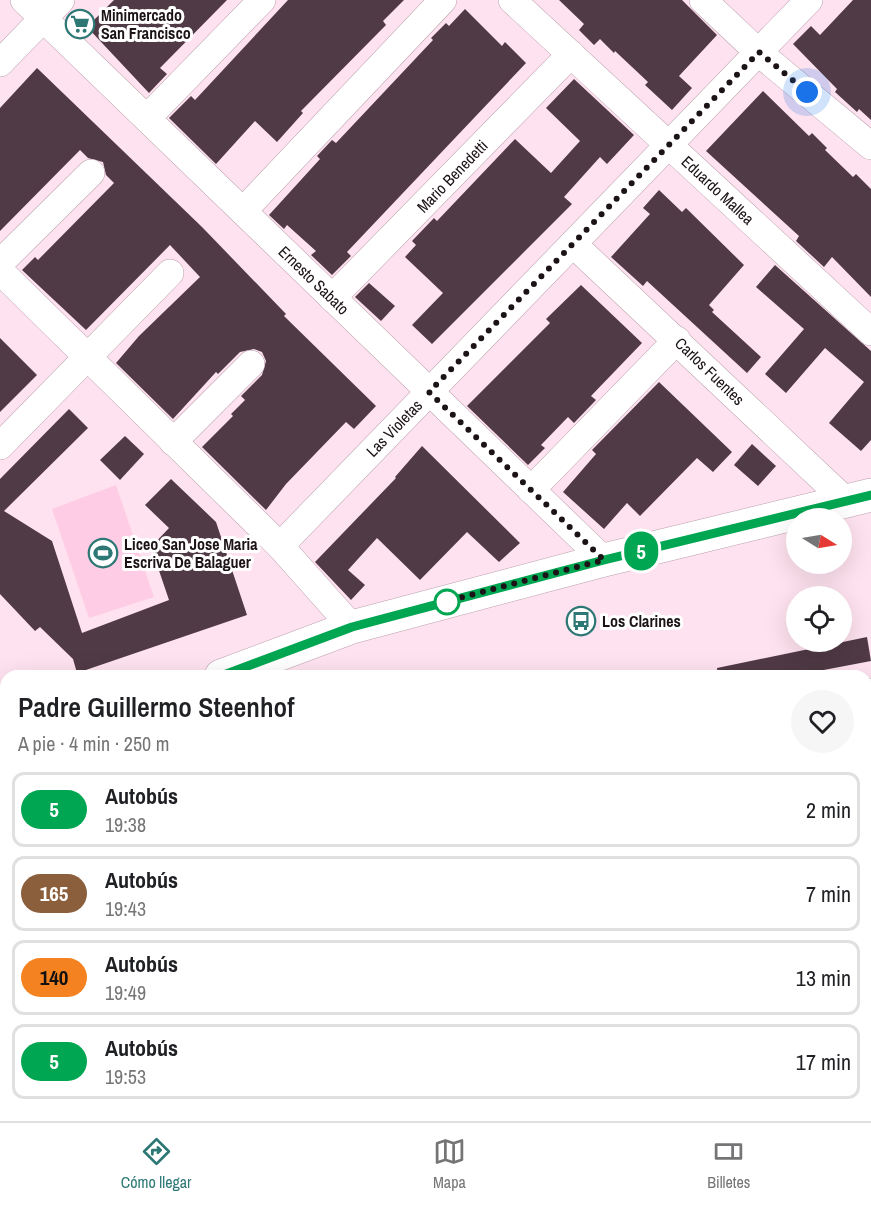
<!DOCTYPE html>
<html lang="es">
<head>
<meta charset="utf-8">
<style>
  :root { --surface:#fff; --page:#f6f6f6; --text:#202124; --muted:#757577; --line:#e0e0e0; --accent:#2d7775 }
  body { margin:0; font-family:"Archivo Narrow",sans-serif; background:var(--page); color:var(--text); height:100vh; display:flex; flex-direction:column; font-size:22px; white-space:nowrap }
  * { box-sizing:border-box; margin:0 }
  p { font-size:20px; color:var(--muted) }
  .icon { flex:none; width:33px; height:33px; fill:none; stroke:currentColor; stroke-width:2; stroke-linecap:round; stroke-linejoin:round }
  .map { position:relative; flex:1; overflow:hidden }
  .sheet { position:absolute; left:0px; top:670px; width:872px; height:452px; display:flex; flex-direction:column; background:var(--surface); border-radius:18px 18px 0 0; box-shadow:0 6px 24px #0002 }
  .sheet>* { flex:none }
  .badge { padding:0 12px; border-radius:20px; font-size:21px; line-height:39px }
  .needle { width:39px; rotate:101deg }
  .fabs { position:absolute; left:786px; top:508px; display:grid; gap:12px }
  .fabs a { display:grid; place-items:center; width:66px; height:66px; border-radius:50%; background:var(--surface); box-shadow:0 6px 24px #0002; font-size:30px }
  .you { position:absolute; width:30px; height:30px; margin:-15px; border:4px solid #fff; border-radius:50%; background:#1a73e8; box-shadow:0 0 0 9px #1a73e833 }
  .map>.badge { position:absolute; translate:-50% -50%; box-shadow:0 0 0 3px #fff }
  .round { display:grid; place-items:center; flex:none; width:63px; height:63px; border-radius:32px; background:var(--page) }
  .headline { display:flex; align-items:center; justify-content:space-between; height:102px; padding:0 18px }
  h1 { font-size:28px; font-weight:600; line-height:45px }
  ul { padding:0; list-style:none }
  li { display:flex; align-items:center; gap:18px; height:75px; margin:0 12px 9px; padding:0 6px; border:3px solid var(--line); border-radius:12px }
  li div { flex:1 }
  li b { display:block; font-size:22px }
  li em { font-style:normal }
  li .badge { min-width:66px; font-weight:700; text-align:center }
  .tabs { display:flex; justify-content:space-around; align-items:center; height:84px; border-top:2px solid var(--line); background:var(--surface); font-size:16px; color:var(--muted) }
  .tabs a { display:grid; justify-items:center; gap:3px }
  .tabs .selected { color:var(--accent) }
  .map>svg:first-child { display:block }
  .green { fill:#fecce4 }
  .forest { fill:url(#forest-crowns) }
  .building { fill:#503a45 }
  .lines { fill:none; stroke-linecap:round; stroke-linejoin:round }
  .minor-casing { stroke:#baa0ac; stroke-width:28 }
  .major-casing { stroke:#baa0ac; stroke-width:34 }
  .path { stroke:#9f8b94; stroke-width:4; stroke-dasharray:3 4.5; stroke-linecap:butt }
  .minor { stroke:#fff; stroke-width:27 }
  .major { stroke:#fff; stroke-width:33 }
  .line-casing { stroke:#fff; stroke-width:14 }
  .line { stroke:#00a651; stroke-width:9 }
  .walk { stroke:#1c1317; stroke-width:6; stroke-dasharray:0 10.8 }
  .stop-dot { fill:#fff; stroke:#00a651; stroke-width:3 }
  .labels { text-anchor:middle; stroke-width:6; stroke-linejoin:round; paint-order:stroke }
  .poi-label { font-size:16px; font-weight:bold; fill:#1c1317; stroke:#fff; text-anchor:start }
  .street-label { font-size:16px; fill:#1c1317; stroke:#fff }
</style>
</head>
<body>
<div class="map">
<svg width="871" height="1121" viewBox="0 0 871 1121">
  <defs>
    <pattern id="forest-crowns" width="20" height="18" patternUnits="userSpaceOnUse" patternTransform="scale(1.5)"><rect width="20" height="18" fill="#fecce4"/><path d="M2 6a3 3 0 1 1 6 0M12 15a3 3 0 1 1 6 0" fill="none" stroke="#d9aec3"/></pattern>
  </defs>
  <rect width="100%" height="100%" fill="#fee2ef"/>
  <path class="green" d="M116 485 154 597 89 618 52 509Z"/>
  <path class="forest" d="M6 985V1106L0 1105V988Z"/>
  <g class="building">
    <path d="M114 0H227L160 68 167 74 149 93 87 27Z"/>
    <path d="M288 0H404L383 21 386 25 301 111 303 113 277 142 255 121 216 164 169 118 191 96 195 100Z"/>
    <path d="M559 0H682L717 35 679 76 692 88 672 110 645 85 648 82 615 51 614 53 600 39 594 45 579 30 584 24Z"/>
    <path d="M853 0H871V120L859 109 857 112 835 92 837 89 793 44 811 26 820 35Z"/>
    <path d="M465 9 502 46 505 42 526 63 347 252 351 256 332 275 311 255 316 251 287 225 284 229 269 215 320 159 317 156 332 140 336 143 433 40 431 38 446 23 449 26Z"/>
    <path d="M37 68 202 227 286 314 284 316 376 406 354 429 346 422 286 484 266 510 202 447 233 416 231 414 245 400 241 396 262 375 266 361 262 352 254 349 240 352 218 374 216 372 173 419 116 363 139 336 200 277 170 245 86 330 22 270 35 257 38 260 114 183 106 175 103 162 88 158 80 150 0 231V108Z"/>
    <path d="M574 79 634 135 607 164 600 157 564 197 572 204 432 344 412 325 443 293 405 257 416 245 412 241 434 218 437 221 515 139 551 173 580 141 546 108Z"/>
    <path d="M763 91 809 136 812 133 827 148 825 150 853 177 856 174 871 189V297L832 257 824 267 796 241 799 236 706 151Z"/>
    <path d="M659 190 682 212 686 208 744 265 709 305 714 310 712 312 761 357 747 373 647 281 643 286 611 257 650 214 643 208Z"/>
    <path d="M775 265 871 351V440L861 451 829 423 864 382 825 348 786 393 765 374 804 329 756 287Z"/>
    <path d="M369 283 395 306 381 321 355 297Z"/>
    <path d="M581 285 642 343 591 396 596 400 574 423 568 417 541 445 545 448 528 465 467 406 550 323 546 319Z"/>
    <path d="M0 338 37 375 0 412Z"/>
    <path d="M659 382 732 452 713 472 697 458 640 516 627 503 604 529 563 492 596 454 592 450Z"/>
    <path d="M69 409 88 428 4 511 52 541 82 633 169 600 151 547 169 528 145 505 171 479 216 522 247 615 77 673 73 659 40 627 35 631 0 594V479Z"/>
    <path d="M125 436 144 454 120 480 100 460Z"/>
    <path d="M752 444 776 466 758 486 734 465Z"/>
    <path d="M422 446 520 543 499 562 467 532 420 580 377 538 348 570 365 585 351 600 315 562 396 478 395 477Z"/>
    <path d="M867 637 871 661 792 676H718L717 668Z"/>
  </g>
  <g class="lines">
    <g class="minor-casing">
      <g id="minor">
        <path d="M24 0 604 560"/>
        <path d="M512 0 871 332"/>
        <path d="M703 0 758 52 871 146"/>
        <path d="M0 63 61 0"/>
        <path d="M147 118 262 0"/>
        <path d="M243 211 443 0"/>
        <path d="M573 244 845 500"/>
        <path d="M0 263 91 173"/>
        <path d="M0 271 280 546 352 627"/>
        <path d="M332 298 571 54"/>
        <path d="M173 442 251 364"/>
        <path d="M0 446 170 273"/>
        <path d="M531 490 677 340"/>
        <path d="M280 546 809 0"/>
        <path d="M218 1116 222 1121"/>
        <path d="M267 1121 268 1116"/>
        <path d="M395 1121 396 1116"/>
        <path d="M520 1121V1116"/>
        <path d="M639 1121 640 1116"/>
        <path d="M763 1121 764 1116"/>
      </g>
    </g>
    <g class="major-casing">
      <g id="major">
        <path d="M221 676 352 627 604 560 871 495"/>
        <path d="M866 696 871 695"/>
        <path d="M0 760 6 758"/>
        <path d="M0 959 6 957"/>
      </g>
    </g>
    <path class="path" d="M101 1116 105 1121"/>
    <use href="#minor" class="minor"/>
    <use href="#major" class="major"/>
  </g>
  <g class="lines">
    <g class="line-casing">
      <path id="line" d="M221 676 352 627 604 560 871 495"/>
    </g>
    <use href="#line" class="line"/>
    <path class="walk" d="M447 602H444L604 560 429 392 759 52 807 92"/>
  </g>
  <defs>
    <g id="supermarket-ring" transform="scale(1.5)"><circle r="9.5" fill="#fff" stroke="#2d7775" stroke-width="1.5"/><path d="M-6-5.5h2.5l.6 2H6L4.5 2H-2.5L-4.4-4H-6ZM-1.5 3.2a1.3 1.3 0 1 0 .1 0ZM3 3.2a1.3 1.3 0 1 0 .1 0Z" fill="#2d7775"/></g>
    <g id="stadium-ring" transform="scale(1.5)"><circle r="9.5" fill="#fff" stroke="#2d7775" stroke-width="1.5"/><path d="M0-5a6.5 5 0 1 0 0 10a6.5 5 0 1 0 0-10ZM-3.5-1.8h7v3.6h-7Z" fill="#2d7775"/></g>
    <g id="bus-ring" transform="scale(1.5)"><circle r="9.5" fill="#fff" stroke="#2d7775" stroke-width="1.5"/><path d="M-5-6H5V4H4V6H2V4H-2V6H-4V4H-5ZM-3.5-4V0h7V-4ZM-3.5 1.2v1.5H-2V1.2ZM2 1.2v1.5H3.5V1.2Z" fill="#2d7775"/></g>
  </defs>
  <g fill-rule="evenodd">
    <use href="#supermarket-ring" x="80" y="24"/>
    <use href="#stadium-ring" x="103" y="553"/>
    <use href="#bus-ring" x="581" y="621"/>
  </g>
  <circle class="stop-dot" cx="447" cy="602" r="12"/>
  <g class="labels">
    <g class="poi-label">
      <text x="101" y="21">Minimercado<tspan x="101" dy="18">San Francisco</tspan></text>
      <text x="124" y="550">Liceo San Jose Maria<tspan x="124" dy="18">Escriva De Balaguer</tspan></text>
      <text x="602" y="627">Los Clarines</text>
    </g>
    <g class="street-label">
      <text transform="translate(452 176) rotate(-46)" y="6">Mario Benedetti</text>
      <text transform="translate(718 190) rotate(43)" y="6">Eduardo Mallea</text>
      <text transform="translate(314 280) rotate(44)" y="6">Ernesto Sabato</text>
      <text transform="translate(710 371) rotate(44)" y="6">Carlos Fuentes</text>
      <text transform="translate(394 428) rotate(-46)" y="6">Las Violetas</text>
    </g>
  </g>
</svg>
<div class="fabs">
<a><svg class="needle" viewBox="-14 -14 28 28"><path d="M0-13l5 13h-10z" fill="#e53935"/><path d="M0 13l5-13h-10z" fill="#757577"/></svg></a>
<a><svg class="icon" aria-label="locate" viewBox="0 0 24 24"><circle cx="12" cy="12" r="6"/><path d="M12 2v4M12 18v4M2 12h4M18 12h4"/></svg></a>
</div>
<div class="you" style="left:807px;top:92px"></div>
<b class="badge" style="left:641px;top:551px;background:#00a651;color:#fff">5</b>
<section class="sheet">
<div class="headline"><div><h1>Padre Guillermo Steenhof</h1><p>A pie · 4 min · 250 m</p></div><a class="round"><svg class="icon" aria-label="heart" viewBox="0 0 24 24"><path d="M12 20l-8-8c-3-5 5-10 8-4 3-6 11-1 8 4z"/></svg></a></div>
<ul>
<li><span class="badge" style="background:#00a651;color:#fff">5</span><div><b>Autobús</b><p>19:38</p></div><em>2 min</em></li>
<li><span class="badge" style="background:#8b5e3c;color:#fff">165</span><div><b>Autobús</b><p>19:43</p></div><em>7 min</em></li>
<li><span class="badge" style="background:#f58220;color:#111">140</span><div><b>Autobús</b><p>19:49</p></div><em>13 min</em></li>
<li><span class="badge" style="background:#00a651;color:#fff">5</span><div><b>Autobús</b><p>19:53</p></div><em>17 min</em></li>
</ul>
</section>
</div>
<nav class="tabs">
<a class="selected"><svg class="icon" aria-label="directions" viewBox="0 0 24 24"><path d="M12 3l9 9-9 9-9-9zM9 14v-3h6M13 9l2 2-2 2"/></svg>Cómo llegar</a>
<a><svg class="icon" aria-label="map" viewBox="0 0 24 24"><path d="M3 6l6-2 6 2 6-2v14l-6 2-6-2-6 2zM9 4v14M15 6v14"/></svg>Mapa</a>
<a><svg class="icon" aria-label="tickets" viewBox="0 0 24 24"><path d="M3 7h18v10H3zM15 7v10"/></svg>Billetes</a>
</nav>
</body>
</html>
